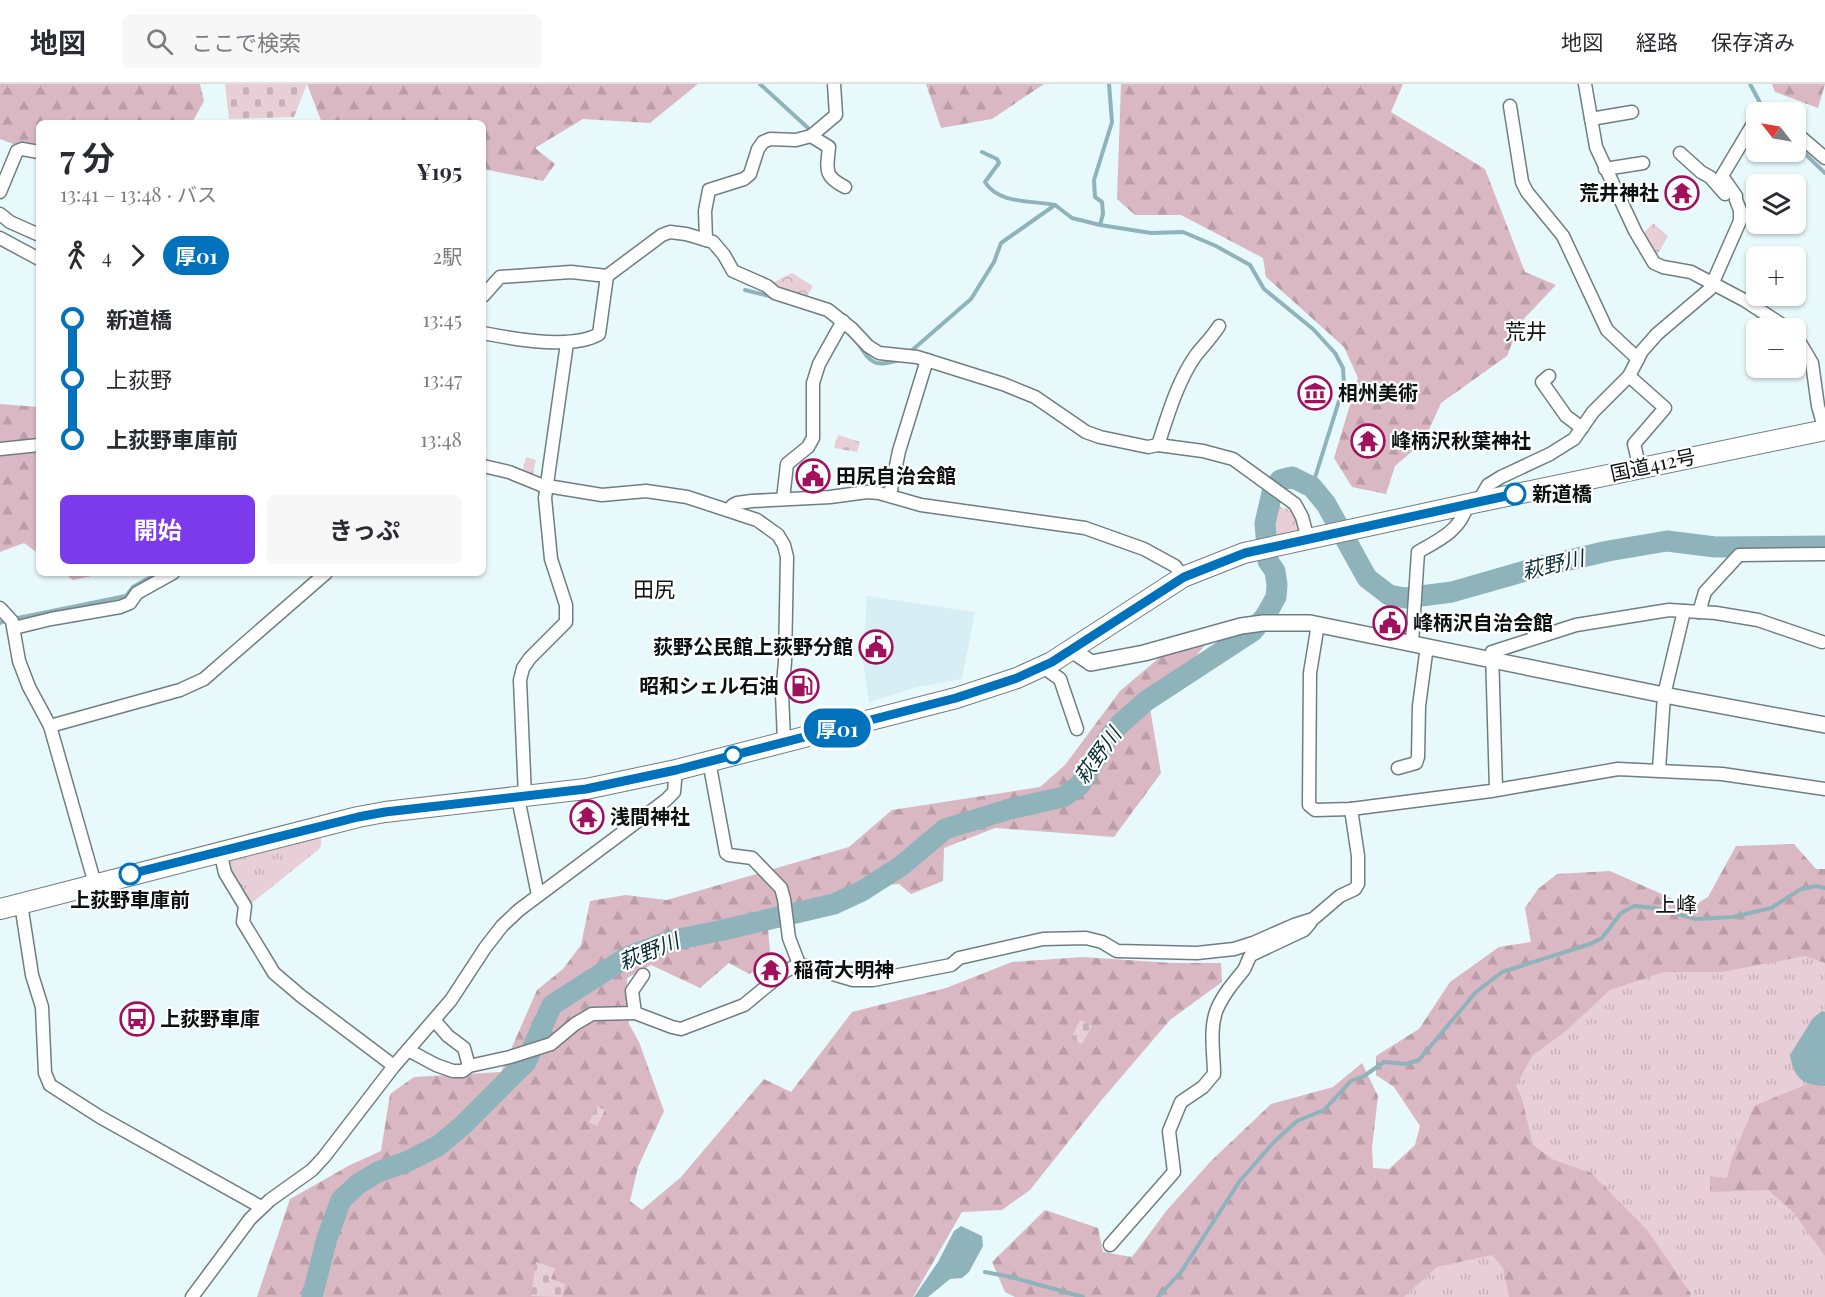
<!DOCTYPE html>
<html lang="ja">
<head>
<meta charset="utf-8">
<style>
  :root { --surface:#fff; --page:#f7f7f7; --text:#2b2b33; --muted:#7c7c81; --line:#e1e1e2; --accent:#7c3aed }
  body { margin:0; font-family:"Playfair Display","Noto Sans JP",serif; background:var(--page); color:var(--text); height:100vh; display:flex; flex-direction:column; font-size:22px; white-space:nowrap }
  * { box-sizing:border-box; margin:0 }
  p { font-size:20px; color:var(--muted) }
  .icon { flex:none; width:33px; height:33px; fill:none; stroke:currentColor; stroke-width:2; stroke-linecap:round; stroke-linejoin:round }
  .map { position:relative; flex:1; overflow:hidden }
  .side { position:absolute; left:36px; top:36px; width:450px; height:456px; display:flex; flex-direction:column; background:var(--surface); border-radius:9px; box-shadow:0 2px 4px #0004 }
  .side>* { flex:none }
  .badge { padding:0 12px; border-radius:20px; font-size:21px; line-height:39px }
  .needle { width:39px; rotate:301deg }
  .fabs { position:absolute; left:1746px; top:18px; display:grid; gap:12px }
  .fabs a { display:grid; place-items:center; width:60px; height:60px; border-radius:9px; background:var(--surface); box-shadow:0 2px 4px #0004; font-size:30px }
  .map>.badge { position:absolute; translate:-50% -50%; box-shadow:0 0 0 3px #fff }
  .legs { display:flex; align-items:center; gap:9px; height:66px; padding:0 24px; font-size:20px }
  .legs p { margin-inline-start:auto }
  .headline { display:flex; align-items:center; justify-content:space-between; height:102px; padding:0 24px }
  h1 { font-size:33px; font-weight:700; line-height:45px }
  .button { display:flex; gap:12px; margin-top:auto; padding:12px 24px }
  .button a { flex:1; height:69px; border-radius:9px; background:var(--accent); color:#fff; font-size:24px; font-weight:700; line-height:69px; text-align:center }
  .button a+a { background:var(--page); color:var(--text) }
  ul { padding:0 24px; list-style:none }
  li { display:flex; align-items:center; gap:21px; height:60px; font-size:22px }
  li i { display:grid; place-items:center; width:9px; height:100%; margin:0 8px; background:currentColor }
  li i::after { content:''; width:15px; height:15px; margin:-8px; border:4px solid; border-radius:50%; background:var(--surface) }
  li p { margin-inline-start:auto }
  li:first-child i { background:linear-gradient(#0000 50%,currentColor 0) }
  li:last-child i { background:linear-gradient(currentColor 50%,#0000 0) }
  header { display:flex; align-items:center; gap:36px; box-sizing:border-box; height:84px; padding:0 30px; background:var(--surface); border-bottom:2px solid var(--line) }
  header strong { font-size:28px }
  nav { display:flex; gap:33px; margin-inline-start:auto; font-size:21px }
  .search { width:420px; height:54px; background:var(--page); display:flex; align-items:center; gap:15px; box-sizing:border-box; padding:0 21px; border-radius:9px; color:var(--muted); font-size:22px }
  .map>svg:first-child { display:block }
  .built { fill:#d6eef4 }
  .grass { fill:url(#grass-tufts) }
  .forest { fill:url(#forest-firs) }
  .cemetery { fill:url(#cemetery-stones) }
  .park { fill:url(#park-crowns) }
  .water { fill:#8eb3bb }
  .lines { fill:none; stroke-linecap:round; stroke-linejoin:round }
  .stream { stroke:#8eb3bb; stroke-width:4 }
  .river { stroke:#8eb3bb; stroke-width:21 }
  .minor-casing { stroke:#707e81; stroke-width:15 }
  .tertiary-casing { stroke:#707e81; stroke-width:18 }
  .trunk-casing { stroke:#707e81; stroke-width:22 }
  .minor { stroke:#fff; stroke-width:12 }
  .tertiary { stroke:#fff; stroke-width:15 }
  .trunk { stroke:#fff; stroke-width:20 }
  .line-1-casing { stroke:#fff; stroke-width:14 }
  .line-1 { stroke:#0072bc; stroke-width:9 }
  .stop-1-dot { fill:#fff; stroke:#0072bc; stroke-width:3 }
  .labels { text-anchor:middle; stroke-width:4.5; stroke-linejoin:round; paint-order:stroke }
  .poi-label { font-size:20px; font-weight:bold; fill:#0c1112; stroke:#fff; text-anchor:start }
  .street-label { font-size:20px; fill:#0c1112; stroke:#fff }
  .stop-label { font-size:20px; font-weight:bold; fill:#0c1112; stroke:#fff; text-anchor:start }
  .neighbourhood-label { font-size:21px; fill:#0c1112; stroke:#fff }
  .water-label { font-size:21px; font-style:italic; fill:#082f35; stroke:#fff }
</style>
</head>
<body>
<header>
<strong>地図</strong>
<div class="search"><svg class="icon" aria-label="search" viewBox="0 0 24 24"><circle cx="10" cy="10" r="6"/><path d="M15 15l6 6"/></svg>ここで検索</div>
<nav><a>地図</a><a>経路</a><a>保存済み</a></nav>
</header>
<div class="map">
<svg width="1825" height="1213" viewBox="0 0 1825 1213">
  <defs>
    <pattern id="grass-tufts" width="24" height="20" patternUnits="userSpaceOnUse" patternTransform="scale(1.5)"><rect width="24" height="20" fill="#e8cfd7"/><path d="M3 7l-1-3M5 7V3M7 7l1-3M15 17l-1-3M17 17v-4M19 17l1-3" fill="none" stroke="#c6b1b8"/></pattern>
    <pattern id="forest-firs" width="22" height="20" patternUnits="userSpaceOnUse" patternTransform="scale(1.5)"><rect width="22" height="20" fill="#dab8c3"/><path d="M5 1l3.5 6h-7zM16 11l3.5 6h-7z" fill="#ba9da6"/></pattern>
    <pattern id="cemetery-stones" width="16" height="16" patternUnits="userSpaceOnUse" patternTransform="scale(1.5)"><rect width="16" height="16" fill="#e8cfd7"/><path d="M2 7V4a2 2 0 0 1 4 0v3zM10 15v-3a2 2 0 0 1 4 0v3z" fill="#c6b1b8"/></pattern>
    <pattern id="park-crowns" width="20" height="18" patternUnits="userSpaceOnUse" patternTransform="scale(1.5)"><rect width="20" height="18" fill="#e8cfd7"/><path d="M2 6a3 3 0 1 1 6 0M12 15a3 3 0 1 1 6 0" fill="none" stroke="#c6b1b8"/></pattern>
  </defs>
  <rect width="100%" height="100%" fill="#e8f9fc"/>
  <path class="built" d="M867 512 975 528 962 595 918 603 869 618 863 577Z"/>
  <g class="grass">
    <path d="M321 751V762L318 766 248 822 228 788V776Z"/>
    <path d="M1825 849V1213H1138L1360 1154 1515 911Z"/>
  </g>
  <g class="forest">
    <path d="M0 0H200L204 17 192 39H39V65L16 61 0 55Z"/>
    <path d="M307 0H698L650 39 583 35 535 64 555 80 543 97 483 85V39H322Z"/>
    <path d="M926 0H1044L992 35 941 44Z"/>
    <path d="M1121 0H1403L1391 28 1485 85 1525 188 1556 201 1520 239 1507 272 1441 319 1424 357 1395 382 1386 410 1352 403 1334 374 1358 294 1344 263 1266 193 1263 174 1181 131H1135L1117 115Z"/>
    <path d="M1772 0H1825L1818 24 1775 8Z"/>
    <path d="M0 320 39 323V470L24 459 0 468Z"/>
    <path d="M64 489H106L73 496Z"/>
    <path d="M1206 560 1191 578 1171 591 1150 624 1161 689 1114 753 995 744 944 764 943 797 911 810 899 800 848 804 768 845 771 878 749 890 729 879 700 904 651 881 627 894 629 940 639 958 664 1027 638 1083 630 1117 642 1126 681 1093 764 995 791 1008 852 928 946 904 1012 878 1082 873 1172 879H1221L1222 898 1170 936 1100 1018 1030 1106 1002 1126 962 1128 913 1213H257L290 1115 350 1081 381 1067 390 1010 414 993 501 988 537 906 563 885 581 861 590 817 625 811 667 816 849 763 892 726 1040 703 1065 681 1120 607 1166 568Z"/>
    <path d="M1794 760 1816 785H1825V879L1805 872 1722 888H1664L1610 906 1566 947 1532 972 1516 1002 1522 1015 1533 1061 1554 1076 1591 1089 1648 1147 1691 1210 1690 1213H1509L1503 1184 1492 1171 1437 1183 1404 1213H1015L1005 1208 992 1178 1045 1126 1098 1144 1103 1168 1132 1173 1167 1126 1211 1077 1271 1020 1333 1003 1362 979 1378 1012 1372 1064 1373 1084 1389 1085 1415 1061 1420 1042 1394 1003 1376 991V972L1419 945 1450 898 1499 863 1531 858 1525 824 1538 805 1557 790 1610 787 1691 823 1708 813 1736 762Z"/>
    <path d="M1812 998 1825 1003V1172L1793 1128 1768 1106 1710 1108V1092L1727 1094 1732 1074 1754 1022Z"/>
  </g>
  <g class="cemetery">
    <path d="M225 0H307L294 33 229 35Z"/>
    <path d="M838 351 860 358 857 368 834 364Z"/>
    <path d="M526 373 536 376 533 390 523 386Z"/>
    <path d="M1080 936 1092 942 1082 960 1071 955Z"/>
    <path d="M597 1022 605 1026 597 1042 589 1038Z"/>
    <path d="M536 1178 555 1184 551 1195 565 1200 562 1213 531 1212Z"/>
  </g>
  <g class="park">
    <path d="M1653 139 1668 152 1656 173 1643 154 1644 149Z"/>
    <path d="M792 189 813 202 807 212C796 211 780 209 774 198Z"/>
    <path d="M1276 421 1285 425 1291 423 1297 433 1299 447 1274 452 1272 437Z"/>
  </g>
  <g class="water">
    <path d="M1822 927 1825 928V1002C1802 1001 1794 994 1790 971L1813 934Z"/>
    <path d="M961 1142 982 1152 983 1162 969 1188 962 1194 950 1195 928 1213H914L938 1178 954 1147Z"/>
  </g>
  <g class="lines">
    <g class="stream">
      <path d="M760 0 808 44"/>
      <path d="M1750 0 1764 26"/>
      <path d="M1796 61 1825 89"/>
      <path d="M982 68 997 75 999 79 985 98C999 121 1033 116 1055 121"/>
      <path d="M1100 141 1103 130 1102 118 1095 113 1094 96 1112 38 1109 0"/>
      <path d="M38 163 39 161"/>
      <path d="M745 206 773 213"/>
      <path d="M857 258C871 279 874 284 899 276"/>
      <path d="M910 268 971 215 994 178 1001 159 1055 121 1072 134 1100 141 1151 149 1183 148 1216 162 1250 181 1264 205 1313 245 1335 269 1343 284 1344 301 1312 403"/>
      <path d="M18 534 126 512 133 503 158 489"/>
      <path d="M0 539 2 538"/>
      <path d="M985 1188 1011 1193 1083 1213"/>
      <path d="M1158 1213 1181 1188 1239 1098 1273 1059 1297 1037 1324 1026 1351 997 1364 992 1384 978 1406 980 1419 976 1476 908 1502 888 1590 860 1602 854 1621 829 1634 822 1655 824 1696 835 1733 833 1771 824 1801 805 1817 802 1825 804"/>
    </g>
    <path class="river" d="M312 1213 327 1154 341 1116 358 1100 378 1088 406 1078 438 1062 462 1042 526 978 552 921 627 873 669 857 719 847 834 820 862 807 901 782 945 745 1010 725 1063 713 1080 701 1106 657 1119 641 1146 617 1253 547 1266 531 1276 513 1277 501 1275 487 1268 477 1265 439 1272 409 1280 396 1292 393 1312 403 1326 420 1367 494 1389 511 1405 514 1452 508 1539 483 1608 467 1667 457 1715 463 1825 462"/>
    <g class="minor-casing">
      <g id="minor">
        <path d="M834 0 836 31 811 52 829 63C827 85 823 92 845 103"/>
        <path d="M1585 0 1596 63 1635 147 1654 179 1663 183 1691 188 1744 216 1787 244"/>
        <path d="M1510 22 1522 98 1527 108 1563 152 1607 246 1638 275"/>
        <path d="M1764 28H1768"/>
        <path d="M1591 35 1632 28"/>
        <path d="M1796 49 1825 74"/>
        <path d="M1680 69 1701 88 1710 93 1725 110"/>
        <path d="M1605 85 1643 79"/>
        <path d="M0 108 17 67 22 65 39 68"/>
        <path d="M0 130 10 138 37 150"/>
        <path d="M0 154 39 175"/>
        <path d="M706 156 705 127 709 106 744 95 750 90 758 65 763 58 770 55 796 56 811 52"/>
        <path d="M483 212 500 193 571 188 607 192 662 151 670 148 686 150 713 158 724 171 733 187 767 202 775 209 828 226 852 245 868 262 879 269 917 273 1003 300 1035 313 1086 348 1100 353 1148 363 1158 361 1203 367 1233 375 1295 420 1302 433 1308 455"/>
        <path d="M483 249C513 255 572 266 599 250L607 192"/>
        <path d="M1796 252 1812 279 1818 322 1825 347"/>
        <path d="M1549 292 1542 298 1566 332 1582 344"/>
        <path d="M1629 292 1665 324 1634 360 1640 385"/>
        <path d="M1158 361C1168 331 1177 298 1196 271 1204 261 1213 252 1219 242"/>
        <path d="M0 365 39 361"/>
        <path d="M483 382 509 388 541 401 602 411 646 407 687 413 757 436 778 451 784 461 787 473 785 578 782 609 784 657"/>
        <path d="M890 411 899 367 927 276"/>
        <path d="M783 415 787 380 808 363 813 354V299L819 280 843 237"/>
        <path d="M1478 418 1488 401 1501 393 1550 370 1574 355 1593 328 1629 292 1642 267 1657 250 1710 205 1740 137V126L1736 116V112L1722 92 1756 35"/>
        <path d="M729 426 733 421 737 419 752 417 830 413 867 408 879 409 921 421 1085 444 1144 465 1175 482 1183 493"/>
        <path d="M0 524 12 537 19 577 29 603 50 642"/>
        <path d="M1699 528 1705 508 1739 471 1825 470"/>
        <path d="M1318 540 1310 589 1309 721 1315 726 1351 725 1491 707 1618 685 1722 690 1825 705"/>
        <path d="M14 544 51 535 120 523 130 519 137 509 173 489"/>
        <path d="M1412 559 1418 468C1439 456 1461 446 1467 421"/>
        <path d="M1046 581 1050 588 1060 595 1077 645"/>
        <path d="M709 677 726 769 729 771 752 774 781 804 784 815 789 854 799 880"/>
        <path d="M1398 684 1416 679 1418 673 1419 622 1427 562"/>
        <path d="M1659 686 1664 611 1684 527"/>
        <path d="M1496 705 1492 568 1576 541 1669 526 1716 529 1758 536 1822 558"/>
        <path d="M525 713 520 596 523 584 530 574 566 538V521L551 475 545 414 567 259"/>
        <path d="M518 714 538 811"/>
        <path d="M220 767 225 789 245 822 243 838 274 889 301 912 394 982"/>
        <path d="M95 800 50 642 180 606 204 595 326 489"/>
        <path d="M21 820 32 891 42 923 45 989 50 1001 100 1033 261 1123"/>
        <path d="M635 929 672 943 681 945 744 921 784 888 799 880 853 896H873L951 881 959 874 1043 855 1086 854 1102 858 1117 867 1197 869 1234 865 1253 859 1294 841 1313 835 1340 812 1355 805 1358 800V772L1351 725"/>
        <path d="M434 936 448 952 464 964 469 982"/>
        <path d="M408 966 436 981 453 987H463L469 982 510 973 551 960 575 940 592 930 635 929 632 907 643 891"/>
        <path d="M1110 1161 1174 1088 1169 1047 1181 1018 1203 1003 1214 990C1214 971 1209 944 1217 925 1223 911 1233 899 1243 887 1247 882 1247 876 1251 871L1304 846 1310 839"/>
        <path d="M192 1213 250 1135 270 1116 312 1086 324 1073 394 982 451 916 485 864 502 842 519 826 666 716 674 708 676 686"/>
      </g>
    </g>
    <g class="tertiary-casing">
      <path id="tertiary" d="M1072 566 1091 579 1144 569 1241 542 1263 539H1310L1664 611 1825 641"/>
    </g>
    <g class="trunk-casing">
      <path id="trunk" d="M0 825 358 733 385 728 586 705 676 686 956 614 1017 594 1052 578 1183 493 1244 469 1478 418 1825 346"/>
    </g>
    <use href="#minor" class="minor"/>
    <use href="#tertiary" class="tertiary"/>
    <use href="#trunk" class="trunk"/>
  </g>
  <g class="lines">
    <g class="line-1-casing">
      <path id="line-1" d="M130 790 358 733 385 728 586 705 676 686 956 614 1017 594 1052 578 1184 493 1245 469 1515 410"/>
    </g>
    <use href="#line-1" class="line-1"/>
  </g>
  <defs>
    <g id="temple-ring" transform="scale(1.725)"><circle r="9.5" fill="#fff" stroke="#9f115c" stroke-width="1.5"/><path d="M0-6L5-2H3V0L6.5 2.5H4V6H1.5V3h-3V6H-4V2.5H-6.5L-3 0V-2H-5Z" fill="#9f115c"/></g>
    <g id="museum-ring" transform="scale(1.725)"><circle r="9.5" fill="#fff" stroke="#9f115c" stroke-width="1.5"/><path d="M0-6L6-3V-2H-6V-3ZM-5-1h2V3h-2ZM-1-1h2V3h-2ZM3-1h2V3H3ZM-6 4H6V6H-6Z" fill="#9f115c"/></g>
    <g id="civic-ring" transform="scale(1.725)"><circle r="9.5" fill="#fff" stroke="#9f115c" stroke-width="1.5"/><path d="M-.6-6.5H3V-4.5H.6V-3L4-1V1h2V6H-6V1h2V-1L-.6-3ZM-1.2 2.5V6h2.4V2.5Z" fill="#9f115c"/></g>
    <g id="fuel-ring" transform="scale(1.725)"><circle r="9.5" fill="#fff" stroke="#9f115c" stroke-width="1.5"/><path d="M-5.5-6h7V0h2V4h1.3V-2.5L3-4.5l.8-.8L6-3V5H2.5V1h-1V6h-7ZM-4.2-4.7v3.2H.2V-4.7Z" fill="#9f115c"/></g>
    <g id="bus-ring" transform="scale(1.725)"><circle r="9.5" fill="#fff" stroke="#9f115c" stroke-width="1.5"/><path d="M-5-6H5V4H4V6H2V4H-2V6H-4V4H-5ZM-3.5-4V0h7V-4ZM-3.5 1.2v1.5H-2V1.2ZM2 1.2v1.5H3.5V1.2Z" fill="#9f115c"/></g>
  </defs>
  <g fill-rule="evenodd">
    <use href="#temple-ring" x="1682" y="109"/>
    <use href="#museum-ring" x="1315" y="309"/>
    <use href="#temple-ring" x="1368" y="357"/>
    <use href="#civic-ring" x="813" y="392"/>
    <use href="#civic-ring" x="1390" y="539"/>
    <use href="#civic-ring" x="876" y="563"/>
    <use href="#fuel-ring" x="802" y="602"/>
    <use href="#temple-ring" x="587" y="733"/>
    <use href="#temple-ring" x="771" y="886"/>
    <use href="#bus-ring" x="137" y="935"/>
  </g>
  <g class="stop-1-dot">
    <circle cx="1515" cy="410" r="10"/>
    <circle cx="733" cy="671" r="8"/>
    <circle cx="130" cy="790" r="10"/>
  </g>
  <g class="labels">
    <g class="poi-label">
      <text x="1659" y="116" text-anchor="end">荒井神社</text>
      <text x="1338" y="316">相州美術</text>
      <text x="1391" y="364">峰柄沢秋葉神社</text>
      <text x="836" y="399">田尻自治会館</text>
      <text x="1413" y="546">峰柄沢自治会館</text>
      <text x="853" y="570" text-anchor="end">荻野公民館上荻野分館</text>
      <text x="779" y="609" text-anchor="end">昭和シェル石油</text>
      <text x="610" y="740">浅間神社</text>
      <text x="794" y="893">稲荷大明神</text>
      <text x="160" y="942">上荻野車庫</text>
    </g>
    <g class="street-label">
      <text transform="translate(1653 381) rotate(-12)" y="7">国道412号</text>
    </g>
    <g class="stop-label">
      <text x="1532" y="417">新道橋</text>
      <text x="130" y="823" text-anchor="middle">上荻野車庫前</text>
    </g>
    <g class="neighbourhood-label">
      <text x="1526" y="255">荒井</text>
      <text x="654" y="513">田尻</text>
      <text x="1676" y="828">上峰</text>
    </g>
    <g class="water-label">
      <text transform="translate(1553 481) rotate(-13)" y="7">萩野川</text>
      <text transform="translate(1098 672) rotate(-54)" y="7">萩野川</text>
      <text transform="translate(649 868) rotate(-22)" y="7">萩野川</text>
    </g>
  </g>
</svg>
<div class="fabs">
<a><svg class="needle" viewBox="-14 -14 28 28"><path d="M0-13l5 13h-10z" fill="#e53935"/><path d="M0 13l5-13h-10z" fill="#7c7c81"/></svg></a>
<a><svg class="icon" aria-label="layers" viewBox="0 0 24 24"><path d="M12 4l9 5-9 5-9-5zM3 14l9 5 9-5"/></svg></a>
<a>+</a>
<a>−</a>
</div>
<b class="badge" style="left:837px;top:644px;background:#0072bc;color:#fff">厚01</b>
<section class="side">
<div class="headline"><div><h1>7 分</h1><p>13:41 – 13:48 · バス</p></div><b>¥195</b></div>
<div class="legs"><svg class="icon" aria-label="walk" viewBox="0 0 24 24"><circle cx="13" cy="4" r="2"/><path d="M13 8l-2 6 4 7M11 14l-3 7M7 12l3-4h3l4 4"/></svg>4<svg class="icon" aria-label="forward" viewBox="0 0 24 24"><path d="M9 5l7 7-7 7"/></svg><b class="badge" style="background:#0072bc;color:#fff">厚01</b><p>2駅</p></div>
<ul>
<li><i style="color:#0072bc"></i><b>新道橋</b><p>13:45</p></li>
<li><i style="color:#0072bc"></i><span>上荻野</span><p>13:47</p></li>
<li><i style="color:#0072bc"></i><b>上荻野車庫前</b><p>13:48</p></li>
</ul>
<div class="button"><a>開始</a><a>きっぷ</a></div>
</section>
</div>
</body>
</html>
